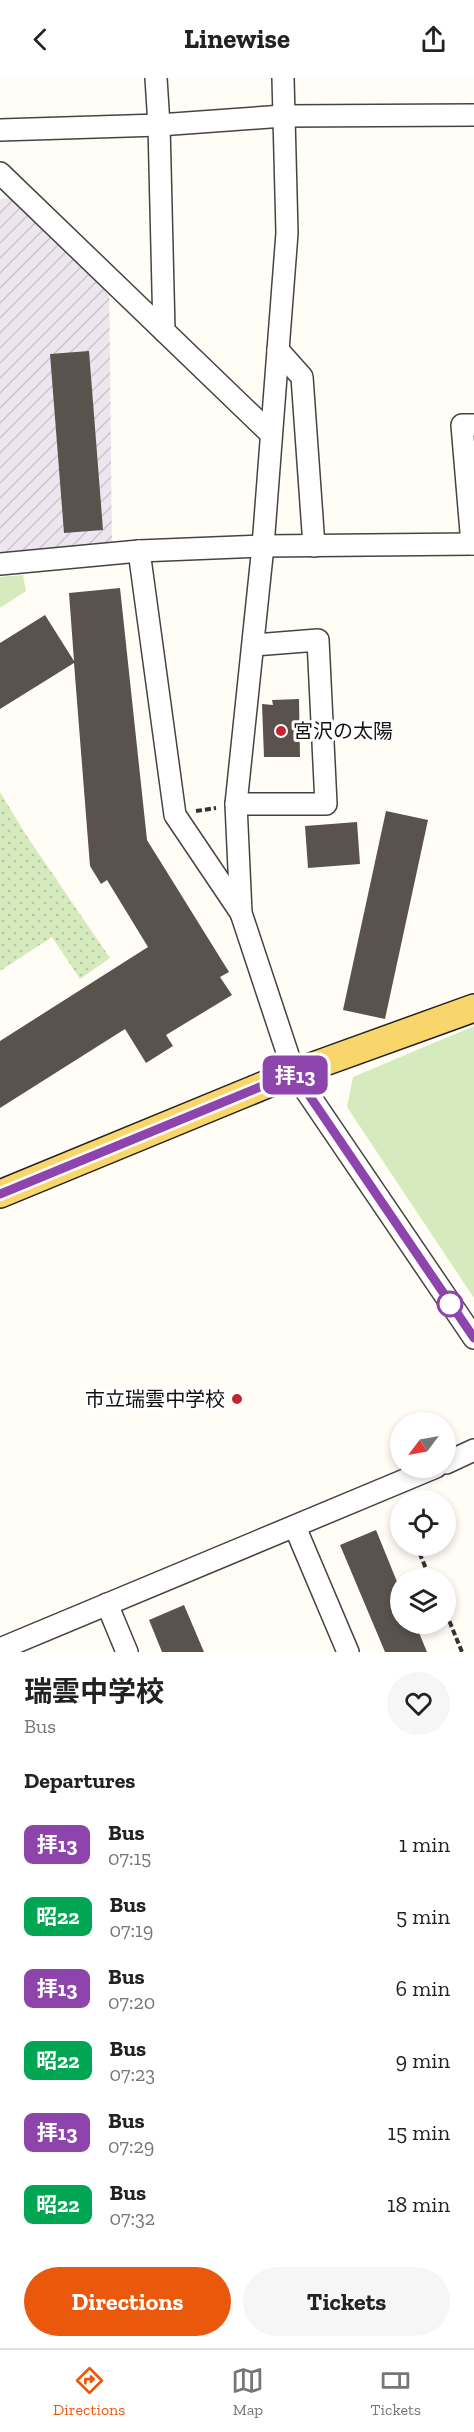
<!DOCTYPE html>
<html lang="en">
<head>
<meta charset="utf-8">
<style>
  :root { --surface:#fff; --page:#f6f6f6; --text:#222; --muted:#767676; --line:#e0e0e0; --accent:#ea580c }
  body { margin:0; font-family:"Zilla Slab","Noto Sans JP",serif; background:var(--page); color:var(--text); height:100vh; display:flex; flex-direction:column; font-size:22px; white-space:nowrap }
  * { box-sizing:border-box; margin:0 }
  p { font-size:20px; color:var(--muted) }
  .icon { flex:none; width:33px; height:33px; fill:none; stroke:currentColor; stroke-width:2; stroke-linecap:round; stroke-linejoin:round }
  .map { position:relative; height:1574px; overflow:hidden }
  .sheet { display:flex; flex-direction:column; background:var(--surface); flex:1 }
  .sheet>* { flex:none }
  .badge { padding:0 12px; border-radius:9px; font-size:21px; line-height:39px }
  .needle { width:39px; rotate:238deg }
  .tools { position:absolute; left:390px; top:1334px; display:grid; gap:12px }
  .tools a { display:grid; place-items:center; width:66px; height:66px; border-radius:50%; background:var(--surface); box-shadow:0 3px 9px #0003; font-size:30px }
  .map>.badge { position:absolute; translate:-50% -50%; box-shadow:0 0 0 3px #fff }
  h2 { padding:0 24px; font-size:22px; line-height:54px }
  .round { display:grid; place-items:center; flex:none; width:63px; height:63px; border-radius:32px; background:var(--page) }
  .head { display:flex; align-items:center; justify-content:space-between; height:102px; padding:0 24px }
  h1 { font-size:28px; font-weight:700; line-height:45px }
  .button { display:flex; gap:12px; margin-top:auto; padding:12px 24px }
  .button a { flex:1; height:69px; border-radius:36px; background:var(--accent); color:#fff; font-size:24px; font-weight:700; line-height:69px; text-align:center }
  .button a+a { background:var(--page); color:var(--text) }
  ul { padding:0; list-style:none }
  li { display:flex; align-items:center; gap:18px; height:72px; padding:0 24px }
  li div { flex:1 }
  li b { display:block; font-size:22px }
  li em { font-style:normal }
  li .badge { min-width:66px; font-weight:700; text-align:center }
  header { display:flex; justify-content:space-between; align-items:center; height:78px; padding:0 24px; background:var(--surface); font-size:27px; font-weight:700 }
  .dock { display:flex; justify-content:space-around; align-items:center; height:84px; border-top:2px solid var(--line); background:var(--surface); font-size:16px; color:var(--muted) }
  .dock a { display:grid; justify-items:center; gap:3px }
  .dock .current { color:var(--accent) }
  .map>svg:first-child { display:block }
  .industrial { fill:url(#industrial-furrows) }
  .grass { fill:url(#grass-dots) }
  .park { fill:#d5ebbd }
  .building { fill:#5a524d }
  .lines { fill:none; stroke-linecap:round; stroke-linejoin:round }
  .minor-casing { stroke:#444; stroke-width:24 }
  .major-casing { stroke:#222; stroke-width:30 }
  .path { stroke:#333; stroke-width:4; stroke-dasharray:6 3; stroke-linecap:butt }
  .minor { stroke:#fff; stroke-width:21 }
  .major { stroke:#f9d66b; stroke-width:27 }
  .line-casing { stroke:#fff; stroke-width:14 }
  .line { stroke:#8e44ad; stroke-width:9 }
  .poi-dot { fill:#c4262e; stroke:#fff; stroke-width:2 }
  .stop-dot { fill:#fff; stroke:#8e44ad; stroke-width:3 }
  .labels { text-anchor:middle; stroke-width:6; stroke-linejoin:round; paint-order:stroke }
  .poi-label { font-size:20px; fill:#111; stroke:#fff; text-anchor:start }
</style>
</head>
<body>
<header><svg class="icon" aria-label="back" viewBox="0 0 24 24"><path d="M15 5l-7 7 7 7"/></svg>Linewise<svg class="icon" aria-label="share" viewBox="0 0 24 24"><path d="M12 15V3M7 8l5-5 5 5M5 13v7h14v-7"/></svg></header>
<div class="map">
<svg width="474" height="1574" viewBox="0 0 474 1574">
  <defs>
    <pattern id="industrial-furrows" width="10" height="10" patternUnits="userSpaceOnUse" patternTransform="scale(1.5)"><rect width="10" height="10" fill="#eee6ef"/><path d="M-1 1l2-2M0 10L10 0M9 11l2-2" fill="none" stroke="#cbc4cc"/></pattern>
    <pattern id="grass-dots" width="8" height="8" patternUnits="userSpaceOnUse" patternTransform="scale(1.5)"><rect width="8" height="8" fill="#d5ebbd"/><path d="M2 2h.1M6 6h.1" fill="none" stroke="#b6c8a1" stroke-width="1.8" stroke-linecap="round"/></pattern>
  </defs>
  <rect width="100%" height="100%" fill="#fffdf5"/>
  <path class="industrial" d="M33 118 109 193 112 468 0 477V121Z"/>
  <path class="grass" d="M0 714 26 757 110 880 80 901 52 859 0 893Z"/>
  <g class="park">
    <path d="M23 497 26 513 0 530V499Z"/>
    <path d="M474 948V1220L347 1029 353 999Z"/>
  </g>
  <g class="building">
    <path d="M89 273 103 452 64 455 50 276Z"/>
    <path d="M120 510 147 762 229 894 220 899 232 917 166 957 173 968 146 985 125 951 0 1030V963L148 869 107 802 101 806 90 788 74 585 0 631V565L45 537 74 583 69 515Z"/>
    <path d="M299 621 300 679H264L262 626 273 627 272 622Z"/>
    <path d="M386 733 428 742 385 941 343 932Z"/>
    <path d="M357 744 360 786 308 790 305 748Z"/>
    <path d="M376 1452 400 1511V1545H415L427 1574H385L340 1467Z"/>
    <path d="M184 1527 204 1574H162L149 1542Z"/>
  </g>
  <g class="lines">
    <g class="minor-casing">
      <g id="minor">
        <path d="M156 0 159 47 164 253"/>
        <path d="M283 0 287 155 263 468 236 726 241 835 294 995 474 1260"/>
        <path d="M0 52 159 47 283 38 474 37"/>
        <path d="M0 95 271 356"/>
        <path d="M278 272 302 299 314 468"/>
        <path d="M472 466 462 347H474"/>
        <path d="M139 473 175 737 241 835"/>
        <path d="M0 486 139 473 263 468 474 466"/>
        <path d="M236 726H326L318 562 254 567"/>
        <path d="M446 1385 474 1372"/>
        <path d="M295 1449 348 1574"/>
        <path d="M107 1526 127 1574"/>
        <path d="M0 1571 436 1389"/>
      </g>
    </g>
    <g class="major-casing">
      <path id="major" d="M0 1116 294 995 474 930"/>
    </g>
    <g class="path">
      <path d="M196 733 216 730"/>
      <path d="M416 1467 430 1500"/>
      <path d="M446 1535 462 1574"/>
    </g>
    <use href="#minor" class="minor"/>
    <use href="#major" class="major"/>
  </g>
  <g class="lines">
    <g class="line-casing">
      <path id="line" d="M0 1116 294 995 474 1260"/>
    </g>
    <use href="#line" class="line"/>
  </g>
  <g class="poi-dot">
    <circle cx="281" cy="653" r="6"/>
    <circle cx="237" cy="1321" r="6"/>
  </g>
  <circle class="stop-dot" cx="450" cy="1226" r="12"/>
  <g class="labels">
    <g class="poi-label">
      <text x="293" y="660">宮沢の太陽</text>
      <text x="225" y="1328" text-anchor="end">市立瑞雲中学校</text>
    </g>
  </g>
</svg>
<div class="tools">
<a><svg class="needle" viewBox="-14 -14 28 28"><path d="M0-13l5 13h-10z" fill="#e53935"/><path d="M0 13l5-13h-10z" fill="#767676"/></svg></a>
<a><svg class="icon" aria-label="locate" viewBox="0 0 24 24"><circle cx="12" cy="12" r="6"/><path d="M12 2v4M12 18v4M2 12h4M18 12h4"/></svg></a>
<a><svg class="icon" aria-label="layers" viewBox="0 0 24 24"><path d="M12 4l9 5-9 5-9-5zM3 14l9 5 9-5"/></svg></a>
</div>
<b class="badge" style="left:295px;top:997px;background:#8e44ad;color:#fff">拝13</b>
</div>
<section class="sheet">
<div class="head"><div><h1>瑞雲中学校</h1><p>Bus</p></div><a class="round"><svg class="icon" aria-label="heart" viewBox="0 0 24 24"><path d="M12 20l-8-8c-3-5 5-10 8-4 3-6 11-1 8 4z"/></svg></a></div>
<h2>Departures</h2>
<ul>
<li><span class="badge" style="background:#8e44ad;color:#fff">拝13</span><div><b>Bus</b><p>07:15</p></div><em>1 min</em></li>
<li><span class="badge" style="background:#00a651;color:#fff">昭22</span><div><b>Bus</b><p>07:19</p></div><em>5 min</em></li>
<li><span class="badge" style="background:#8e44ad;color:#fff">拝13</span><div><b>Bus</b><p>07:20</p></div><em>6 min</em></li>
<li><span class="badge" style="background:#00a651;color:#fff">昭22</span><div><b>Bus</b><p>07:23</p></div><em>9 min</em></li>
<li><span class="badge" style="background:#8e44ad;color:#fff">拝13</span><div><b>Bus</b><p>07:29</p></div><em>15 min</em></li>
<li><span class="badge" style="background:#00a651;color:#fff">昭22</span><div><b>Bus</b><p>07:32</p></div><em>18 min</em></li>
</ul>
<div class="button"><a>Directions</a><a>Tickets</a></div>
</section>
<nav class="dock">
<a class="current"><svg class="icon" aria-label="directions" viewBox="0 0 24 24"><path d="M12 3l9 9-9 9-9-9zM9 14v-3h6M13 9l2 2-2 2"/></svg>Directions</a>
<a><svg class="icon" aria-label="map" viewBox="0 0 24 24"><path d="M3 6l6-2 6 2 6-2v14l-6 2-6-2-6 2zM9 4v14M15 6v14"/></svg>Map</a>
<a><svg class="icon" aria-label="tickets" viewBox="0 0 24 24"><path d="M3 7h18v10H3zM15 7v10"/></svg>Tickets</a>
</nav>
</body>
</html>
